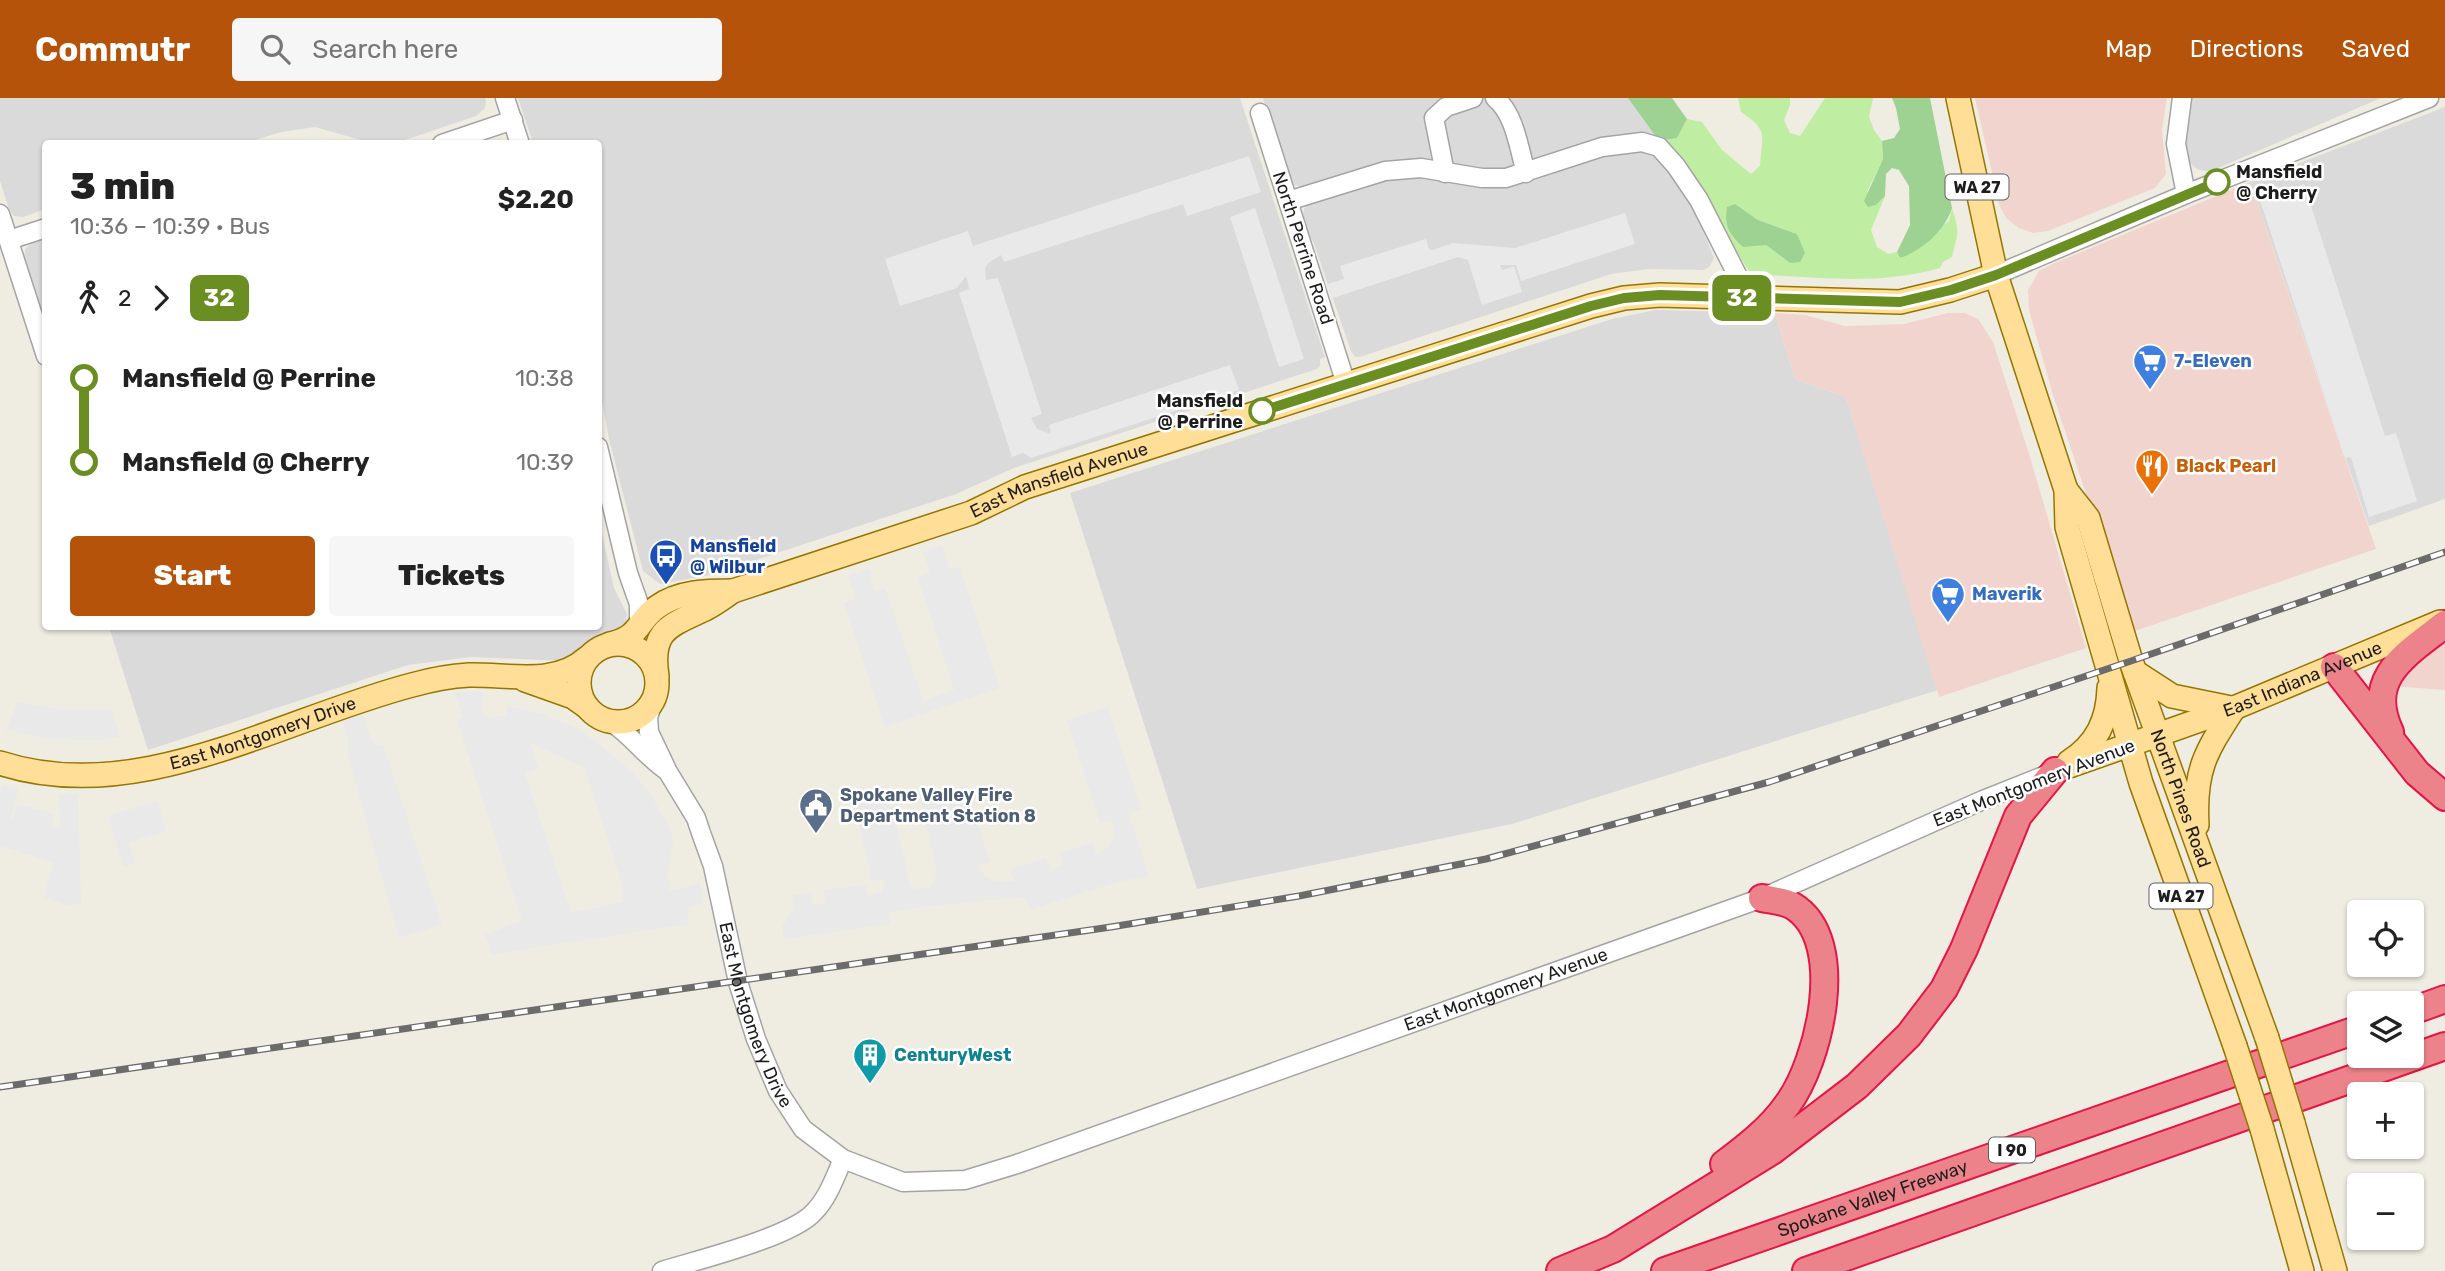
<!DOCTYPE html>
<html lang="en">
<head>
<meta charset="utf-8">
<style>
  :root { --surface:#fff; --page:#f6f6f6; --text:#222; --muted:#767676; --accent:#b45309 }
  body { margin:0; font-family:Rubik,sans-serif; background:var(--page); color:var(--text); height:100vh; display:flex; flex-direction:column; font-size:26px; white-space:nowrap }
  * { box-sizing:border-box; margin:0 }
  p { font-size:23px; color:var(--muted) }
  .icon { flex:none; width:38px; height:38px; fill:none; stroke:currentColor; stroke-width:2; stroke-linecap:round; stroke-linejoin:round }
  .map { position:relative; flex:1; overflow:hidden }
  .sheet { position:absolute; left:42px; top:42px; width:560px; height:490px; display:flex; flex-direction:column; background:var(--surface); border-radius:7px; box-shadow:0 2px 5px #0004 }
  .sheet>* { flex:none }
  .badge { padding:0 14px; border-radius:10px; font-size:24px; line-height:46px }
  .fabs { position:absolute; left:2347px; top:802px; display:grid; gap:14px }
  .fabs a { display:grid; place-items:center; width:77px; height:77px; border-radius:7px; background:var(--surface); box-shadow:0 2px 5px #0004; font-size:35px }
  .map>.badge { position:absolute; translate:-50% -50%; box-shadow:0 0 0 4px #fff }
  .legs { display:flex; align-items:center; gap:10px; height:77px; padding:0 28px; font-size:23px }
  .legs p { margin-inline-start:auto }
  .headline { display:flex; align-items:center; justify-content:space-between; height:119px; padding:0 28px }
  h1 { font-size:38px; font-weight:800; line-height:52px }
  .button { display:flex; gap:14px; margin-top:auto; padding:14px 28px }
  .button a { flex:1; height:80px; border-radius:7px; background:var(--accent); color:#fff; font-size:28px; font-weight:800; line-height:80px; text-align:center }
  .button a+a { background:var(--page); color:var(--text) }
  ul { padding:0 28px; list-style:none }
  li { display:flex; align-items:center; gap:24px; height:84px; font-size:26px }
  li i { display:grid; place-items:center; width:10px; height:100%; margin:0 9px; background:currentColor }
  li i::after { content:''; width:18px; height:18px; margin:-9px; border:5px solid; border-radius:50%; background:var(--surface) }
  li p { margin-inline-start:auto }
  li:first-child i { background:linear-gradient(#0000 50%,currentColor 0) }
  li:last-child i { background:linear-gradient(currentColor 50%,#0000 0) }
  header { display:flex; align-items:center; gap:42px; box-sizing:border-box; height:98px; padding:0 35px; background:var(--accent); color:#fff }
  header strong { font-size:33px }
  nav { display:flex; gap:38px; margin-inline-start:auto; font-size:24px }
  .search { width:490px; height:63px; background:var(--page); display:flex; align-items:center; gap:18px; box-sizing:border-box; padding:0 24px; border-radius:7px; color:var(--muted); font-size:26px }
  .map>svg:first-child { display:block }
  .residential { fill:#dbdada }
  .commercial { fill:#f2d4cf }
  .grass { fill:#bfeea3; fill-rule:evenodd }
  .forest { fill:#9ed293 }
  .parking { fill:#e9e9e9; fill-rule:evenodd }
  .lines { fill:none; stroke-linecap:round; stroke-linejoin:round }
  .minor-casing { stroke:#a4a4a4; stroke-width:21 }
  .major-casing { stroke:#967500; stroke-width:26 }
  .highway-casing { stroke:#e51645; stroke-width:30 }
  .minor { stroke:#fff; stroke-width:18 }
  .major { stroke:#ffde97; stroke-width:23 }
  .highway { stroke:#ed838a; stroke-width:26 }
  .rail-casing { stroke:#6b6b6b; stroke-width:7 }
  .rail { stroke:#fff; stroke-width:4.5; stroke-dasharray:13; stroke-linecap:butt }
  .major-bridge-casing { stroke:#967500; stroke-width:26; stroke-linecap:butt }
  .major-bridge { stroke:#ffde97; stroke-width:23 }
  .line-1-casing { stroke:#fff; stroke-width:16 }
  .line-1 { stroke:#6b8e23; stroke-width:10 }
  .stop-1-dot { fill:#fff; stroke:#6b8e23; stroke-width:3.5 }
  .labels { text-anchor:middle; stroke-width:5; stroke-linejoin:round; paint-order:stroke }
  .shield { fill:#fff; stroke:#616161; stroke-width:2 }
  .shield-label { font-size:16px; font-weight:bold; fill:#1d1d1d }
  .stop-label { font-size:18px; font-weight:bold; fill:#1d1d1d; stroke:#fff; text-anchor:start }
  .street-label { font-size:18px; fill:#1d1d1d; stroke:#fff }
  .shop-label { font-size:18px; font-weight:bold; fill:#366cbe; stroke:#fff; text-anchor:start }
  .food-label { font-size:18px; font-weight:bold; fill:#c56008; stroke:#fff; text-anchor:start }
  .transit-label { font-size:18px; font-weight:bold; fill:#164399; stroke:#fff; text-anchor:start }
  .service-label { font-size:18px; font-weight:bold; fill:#4e5e75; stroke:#fff; text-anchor:start }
  .culture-label { font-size:18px; font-weight:bold; fill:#0d838f; stroke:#fff; text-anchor:start }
</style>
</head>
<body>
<header>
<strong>Commutr</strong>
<div class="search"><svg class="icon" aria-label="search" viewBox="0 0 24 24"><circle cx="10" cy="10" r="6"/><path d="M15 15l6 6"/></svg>Search here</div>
<nav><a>Map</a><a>Directions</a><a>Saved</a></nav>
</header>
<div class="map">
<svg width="2445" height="1173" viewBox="0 0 2445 1173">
  <rect width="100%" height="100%" fill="#efece2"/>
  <g class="residential">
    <path d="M0 0H485L486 2 485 10 476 18 396 45H371L315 29 281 34 246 45 46 46 45 111 23 119 14 118 9 111 0 83Z"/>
    <path d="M518 0H1240L1325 259 1320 261V268L1317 271 1014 370 956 396 710 477 660 486 643 473 609 341 599 289 598 46 533 45Z"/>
    <path d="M1263 0H1628L1659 43 1489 73 1419 62 1383 63 1302 89 1294 87 1289 82Z"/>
    <path d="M2191 0H2381L2211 73H2205L2197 71 2189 64 2184 46Z"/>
    <path d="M2445 9V401L2369 428 2250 84Z"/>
    <path d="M1645 48 1657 53 1686 91 1714 160 1710 168 1704 172 1649 171 1611 176 1360 259H1355L1351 253 1313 143 1308 139 1302 120 1304 111 1309 105 1391 80 1422 79 1479 89H1502L1527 85 1604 55Z"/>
    <path d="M45 140H46L45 223 24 158 26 150 33 144Z"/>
    <path d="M1655 212 1775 215 1795 281 1846 299 1938 592 1512 726 1197 791 1070 395 1612 221Z"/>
    <path d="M599 423 614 490 627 516 626 529 615 534 602 536 588 544 575 556 564 563 470 559 408 567 148 652 109 529 598 528Z"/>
  </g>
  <g class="commercial">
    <path d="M1975 0H2167L2162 31 2166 76 2155 90 2048 133 2033 135 2019 130 2007 121 2000 109Z"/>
    <path d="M2250 84 2376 451 2132 534 2053 297 2029 212 2028 192 2039 173 2055 165Z"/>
    <path d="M1775 215 1805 217 1845 228 1904 226 1948 215H1965L1978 221 1993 244 2030 359 2086 550 1939 599 1846 299 1795 281Z"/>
    <path d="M2445 543V592L2390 588 2418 553Z"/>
  </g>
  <path class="grass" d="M1738 0H1790V7L1784 22 1790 35 1800 38 1825 0H1873L1869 19 1874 32 1882 43 1883 61 1867 94 1876 107 1885 98 1871 132 1877 149 1888 156 1897 154 1901 160 1949 123 1952 110C1960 135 1958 134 1952 159L1943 164 1940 170C1876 188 1816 179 1751 176L1683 70 1659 43 1677 40 1687 21 1702 24 1722 52 1751 76 1760 68C1762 36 1769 33 1741 14ZM1735 106 1758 122 1797 136 1790 165 1766 147Z"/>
  <g class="forest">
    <path d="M1628 0H1672L1687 21 1677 40 1659 43Z"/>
    <path d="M1892 0H1930L1952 110C1946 131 1922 153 1900 160L1897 154 1910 127 1909 88 1899 72 1892 70 1886 76 1885 98 1876 107 1868 109 1864 103 1883 61 1882 43 1894 40 1900 31 1896 10Z"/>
    <path d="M1735 106 1758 122 1797 136 1805 155 1800 164 1790 165 1766 147 1743 149C1729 136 1724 128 1727 109Z"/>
  </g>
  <g class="parking">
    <path d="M1249 58 1261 94 1187 118 1183 106 1004 164 1001 157 988 165 985 171 986 182 998 180 1042 316 1031 320 1037 331 1051 336 1049 327 1230 267 1239 292 1031 360 1023 355 1012 359 959 195 969 191 967 180 965 179 957 190 900 208 885 161 968 133 973 148Z"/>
    <path d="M2304 86 2385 338 2396 335 2417 403 2369 419 2351 359 2345 360 2260 102Z"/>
    <path d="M1255 110 1304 261 1279 269 1230 119Z"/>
    <path d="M1625 115 1635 146 1521 183 1516 167H1501L1500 169 1503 172 1514 168 1522 194 1482 207 1468 162 1458 159 1333 200 1328 186 1344 181 1340 168 1426 141 1429 151 1432 152 1453 145 1515 150Z"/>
    <path d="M942 447 949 471 960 469 1000 590 885 629 844 505 856 501 848 478 869 471 874 494 885 490 923 603 954 592 918 479 930 475 923 454Z"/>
    <path d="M453 594H483L482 610 484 617 490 619 506 617 508 608 542 616 576 630 598 645 633 675 651 697 670 731 673 743 668 774 670 793 692 788 699 783 704 807 697 806 689 809 687 814 689 826 492 856 485 836 522 823 457 622 463 620 461 611ZM531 645 585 670 624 793 622 795 623 804 571 815 525 675 538 670Z"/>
    <path d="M18 604 60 611H111L120 639 95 642 50 641 6 632Z"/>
    <path d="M1108 609 1141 711 1129 716 1149 778 1117 784 1030 812 1026 799 928 808 888 814 890 826 784 841 782 829 794 810 792 797 810 795 813 807 825 805 824 792 866 787 868 798 882 793 885 787 884 781 872 783 854 706 866 703 864 693 887 688 911 789 915 791 928 790 934 784 937 773 921 703 965 688 990 764 979 767V770L985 778 994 783H1014L1010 771 1046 760 1051 771 1061 768 1063 765 1059 755 1093 745 1096 756 1102 754 1109 748 1114 739V728L1112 722 1100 725 1067 622Z"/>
    <path d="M363 617 372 644 377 647H383L442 826 399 840 348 657V641L343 623Z"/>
    <path d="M2 687 18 691 11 720 13 721 17 706 54 716 52 729 55 731 60 727 59 696 78 697 81 806 65 807 44 800 53 764 0 748V695Z"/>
    <path d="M157 703 166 733 128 745 135 765 124 769 108 718Z"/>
  </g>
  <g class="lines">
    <g class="minor-casing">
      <g id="minor">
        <path d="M505 0 520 46"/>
        <path d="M1495 0C1515 16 1519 51 1526 75"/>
        <path d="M2182 0 2176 46 2186 96"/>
        <path d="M1260 15 1346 286"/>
        <path d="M442 46 513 22"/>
        <path d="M1445 75 1434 20 1446 9 1473 0"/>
        <path d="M1288 103 1385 73 1421 70 1482 80H1506L1602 49 1642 44 1659 49 1676 68 1699 102 1749 200"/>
        <path d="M0 116 46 258"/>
        <path d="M9 142 46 130"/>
        <path d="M1996 177 2186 96 2429 0"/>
        <path d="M598 349 628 475 639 506V525L636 533"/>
        <path id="s1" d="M653 603 648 620 649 634 668 674 696 720 701 735 713 768 738 884 756 941 778 993 803 1031 843 1061 903 1084 965 1082 1017 1066 1762 800 1983 702 2051 675"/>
        <path d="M609 623C631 636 645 658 666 672"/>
        <path d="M662 1173C697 1162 792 1139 814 1114 828 1100 835 1079 843 1061"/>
      </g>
    </g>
    <g class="major-casing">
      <g id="major">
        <path d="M1958 0 1996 177 2066 392 2067 429 2141 685 2235 948"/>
        <path id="s2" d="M2066 392 2088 420 2131 563 2267 940"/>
        <circle cx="618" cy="585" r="39"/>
        <path d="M610 546C641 539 636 524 657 509 679 493 707 493 733 493"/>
        <path d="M2135 574 2172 598 2231 610"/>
        <path id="s3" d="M657 578C650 532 669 528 705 511 715 506 724 499 733 493L971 415 1025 389 1591 208 1624 200 1660 197 1900 204 1950 192 1996 177"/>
        <path d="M525 582 573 599 587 609"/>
        <path d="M2069 664C2097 646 2108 622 2109 590"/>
        <path id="s4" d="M0 665C137 710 281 621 412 587 430 582 450 578 469 577 509 576 555 589 587 560"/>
        <path id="s5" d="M2055 673 2234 610 2440 524"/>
        <path d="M2197 727C2194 672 2205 655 2234 610"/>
        <path d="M2293 1025 2335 1173"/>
        <path d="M2262 1031 2302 1173"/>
      </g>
    </g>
    <g class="highway-casing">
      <g id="highway">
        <path d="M2334 569 2417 675 2445 699"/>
        <path d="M2390 634C2364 579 2407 556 2445 526"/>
        <path d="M2412 913 2445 901"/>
        <path d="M1724 1066C1747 1049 1771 1030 1787 1007 1819 965 1849 842 1793 808 1785 803 1771 802 1762 800"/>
        <path d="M1560 1173 1613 1151 1772 1053 1857 988 1909 937 1944 891 1964 851 2018 718 2055 673"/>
        <path id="s6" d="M1665 1173 2359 931"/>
        <path d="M1806 1173 2445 948"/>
      </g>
    </g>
    <use href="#minor" class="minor"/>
    <use href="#major" class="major"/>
    <use href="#highway" class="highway"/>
    <g class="rail-casing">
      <path id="rail" d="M0 989 1111 829 1299 798 1486 761 1769 684 2131 563 2445 454"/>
    </g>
    <use href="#rail" class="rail"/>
    <g class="major-bridge-casing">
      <g id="major-bridge">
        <path d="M2267 940 2293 1025"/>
        <path d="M2235 948 2262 1031"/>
      </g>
    </g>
    <use href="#major-bridge" class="major-bridge"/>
  </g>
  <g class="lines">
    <g class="line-1-casing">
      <path id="line-1" d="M1262 313 1591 208 1624 200 1660 197 1900 204 1951 192 1996 177 2217 84"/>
    </g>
    <use href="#line-1" class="line-1"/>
  </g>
  <defs>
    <g id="supermarket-pin" transform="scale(1.75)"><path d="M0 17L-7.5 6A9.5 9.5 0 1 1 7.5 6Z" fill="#3f7fe0" stroke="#fff"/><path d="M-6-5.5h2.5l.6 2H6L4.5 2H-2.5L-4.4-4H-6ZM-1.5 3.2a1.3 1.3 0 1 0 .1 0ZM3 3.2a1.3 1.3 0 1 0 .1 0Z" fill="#fff"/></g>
    <g id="restaurant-pin" transform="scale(1.75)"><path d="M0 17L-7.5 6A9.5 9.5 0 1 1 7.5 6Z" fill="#e8710a" stroke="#fff"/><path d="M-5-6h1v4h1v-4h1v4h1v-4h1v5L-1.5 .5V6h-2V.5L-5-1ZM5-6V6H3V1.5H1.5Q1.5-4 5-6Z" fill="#fff"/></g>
    <g id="bus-pin" transform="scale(1.75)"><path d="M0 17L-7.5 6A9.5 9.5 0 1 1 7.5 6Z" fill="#1a4fb4" stroke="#fff"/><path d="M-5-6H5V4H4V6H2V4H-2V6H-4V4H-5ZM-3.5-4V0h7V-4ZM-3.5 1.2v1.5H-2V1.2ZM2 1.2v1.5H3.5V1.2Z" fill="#fff"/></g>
    <g id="civic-pin" transform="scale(1.75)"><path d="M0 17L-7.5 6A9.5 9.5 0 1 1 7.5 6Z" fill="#5c6f8a" stroke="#fff"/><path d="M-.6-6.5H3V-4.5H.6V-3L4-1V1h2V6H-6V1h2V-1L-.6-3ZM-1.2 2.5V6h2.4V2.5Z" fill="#fff"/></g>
    <g id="building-pin" transform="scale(1.75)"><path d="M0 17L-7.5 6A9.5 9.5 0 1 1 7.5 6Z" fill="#0f9aa8" stroke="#fff"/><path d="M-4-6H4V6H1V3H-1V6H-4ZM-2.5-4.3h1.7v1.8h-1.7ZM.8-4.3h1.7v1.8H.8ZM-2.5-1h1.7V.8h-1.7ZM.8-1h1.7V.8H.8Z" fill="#fff"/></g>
  </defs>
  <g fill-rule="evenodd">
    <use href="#supermarket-pin" x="2150" y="263"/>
    <use href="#restaurant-pin" x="2152" y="368"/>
    <use href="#bus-pin" x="666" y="458"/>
    <use href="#supermarket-pin" x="1948" y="496"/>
    <use href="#civic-pin" x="816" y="707"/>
    <use href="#building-pin" x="870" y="957"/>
  </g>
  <g class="stop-1-dot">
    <circle cx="2217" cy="84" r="12"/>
    <circle cx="1262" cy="313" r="12"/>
  </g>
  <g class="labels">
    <g class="shield">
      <rect x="1945.5" y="76.5" width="63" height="25" rx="5"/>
      <rect x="2149.5" y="785.5" width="63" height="25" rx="5"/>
      <rect x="1989" y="1039.5" width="46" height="25" rx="5"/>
    </g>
    <g class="shield-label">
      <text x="1977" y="95">WA 27</text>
      <text x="2181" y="804">WA 27</text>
      <text x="2012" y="1058">I 90</text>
    </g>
    <g class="stop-label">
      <text x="2236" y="80">Mansfield<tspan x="2236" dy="21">@ Cherry</tspan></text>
      <text x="1243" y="309" text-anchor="end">Mansfield<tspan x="1243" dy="21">@ Perrine</tspan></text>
    </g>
    <g class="street-label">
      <text transform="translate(1303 150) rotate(72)" y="6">North Perrine Road</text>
      <text dy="6" stroke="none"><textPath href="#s3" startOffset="471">East Mansfield Avenue</textPath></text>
      <text dy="6" stroke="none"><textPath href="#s5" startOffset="264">East Indiana Avenue</textPath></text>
      <text dy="6" stroke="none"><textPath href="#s4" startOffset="270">East Montgomery Drive</textPath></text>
      <text transform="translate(2034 685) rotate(-21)" y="6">East Montgomery Avenue</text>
      <text dy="6" stroke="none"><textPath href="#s2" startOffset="331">North Pines Road</textPath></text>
      <text dy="6" stroke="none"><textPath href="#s1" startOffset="1211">East Montgomery Avenue</textPath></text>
      <text dy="6" stroke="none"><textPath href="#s1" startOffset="336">East Montgomery Drive</textPath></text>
      <text dy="6" stroke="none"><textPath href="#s6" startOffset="220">Spokane Valley Freeway</textPath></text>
    </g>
    <g class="shop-label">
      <text x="2174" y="269">7-Eleven</text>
      <text x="1972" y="502">Maverik</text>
    </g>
    <g class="food-label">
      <text x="2176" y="374">Black Pearl</text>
    </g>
    <g class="transit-label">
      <text x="690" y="454">Mansfield<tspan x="690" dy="21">@ Wilbur</tspan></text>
    </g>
    <g class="service-label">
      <text x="840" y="703">Spokane Valley Fire<tspan x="840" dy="21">Department Station 8</tspan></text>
    </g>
    <g class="culture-label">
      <text x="894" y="963">CenturyWest</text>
    </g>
  </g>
</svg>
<div class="fabs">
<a><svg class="icon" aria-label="locate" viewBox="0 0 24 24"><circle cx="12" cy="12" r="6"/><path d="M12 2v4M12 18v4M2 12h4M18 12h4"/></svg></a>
<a><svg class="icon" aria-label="layers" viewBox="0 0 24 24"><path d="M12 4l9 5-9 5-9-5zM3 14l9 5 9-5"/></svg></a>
<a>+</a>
<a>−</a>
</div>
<b class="badge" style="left:1742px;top:200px;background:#6b8e23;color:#fff">32</b>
<section class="sheet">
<div class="headline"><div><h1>3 min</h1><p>10:36 – 10:39 · Bus</p></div><b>$2.20</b></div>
<div class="legs"><svg class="icon" aria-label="walk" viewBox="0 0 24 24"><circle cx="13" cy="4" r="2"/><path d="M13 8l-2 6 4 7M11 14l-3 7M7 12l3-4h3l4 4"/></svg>2<svg class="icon" aria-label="forward" viewBox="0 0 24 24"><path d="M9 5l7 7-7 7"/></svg><b class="badge" style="background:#6b8e23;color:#fff">32</b></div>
<ul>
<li><i style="color:#6b8e23"></i><b>Mansfield @ Perrine</b><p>10:38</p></li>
<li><i style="color:#6b8e23"></i><b>Mansfield @ Cherry</b><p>10:39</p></li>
</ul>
<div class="button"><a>Start</a><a>Tickets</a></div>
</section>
</div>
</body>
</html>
